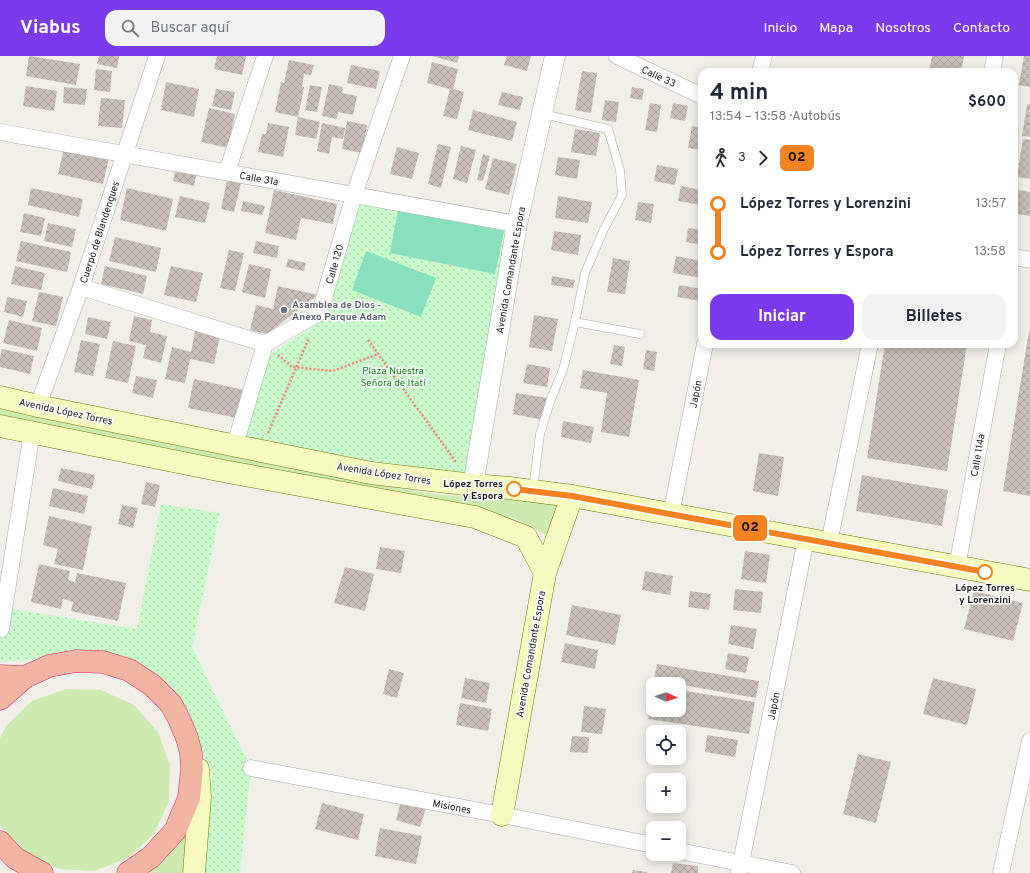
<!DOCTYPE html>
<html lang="es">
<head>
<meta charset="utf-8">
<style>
  :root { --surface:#fff; --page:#f2f2f3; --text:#1f2937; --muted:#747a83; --accent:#7c3aed }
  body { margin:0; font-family:Overpass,sans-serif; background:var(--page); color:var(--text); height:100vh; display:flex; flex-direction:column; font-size:15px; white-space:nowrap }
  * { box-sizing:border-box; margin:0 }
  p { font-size:13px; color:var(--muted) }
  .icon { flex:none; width:22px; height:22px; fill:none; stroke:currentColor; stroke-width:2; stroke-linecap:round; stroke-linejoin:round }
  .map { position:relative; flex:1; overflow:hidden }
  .details { position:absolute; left:698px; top:12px; width:320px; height:280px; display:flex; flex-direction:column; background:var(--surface); border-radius:12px; box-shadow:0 2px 10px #0003 }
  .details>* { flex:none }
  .badge { padding:0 8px; border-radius:6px; font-size:14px; line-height:26px }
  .needle { width:26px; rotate:94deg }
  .controls { position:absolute; left:646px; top:621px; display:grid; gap:8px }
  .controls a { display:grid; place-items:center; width:40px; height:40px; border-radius:8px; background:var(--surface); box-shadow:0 2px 10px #0003; font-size:20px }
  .map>.badge { position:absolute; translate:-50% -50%; box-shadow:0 0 0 2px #fff }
  .legs { display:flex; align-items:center; gap:6px; height:44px; padding:0 12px; font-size:13px }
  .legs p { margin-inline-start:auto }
  .headline { display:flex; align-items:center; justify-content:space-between; height:68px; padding:0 12px }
  h1 { font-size:22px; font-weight:700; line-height:30px }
  .action { display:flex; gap:8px; margin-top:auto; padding:8px 12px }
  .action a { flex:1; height:46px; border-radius:12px; background:var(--accent); color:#fff; font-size:16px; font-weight:700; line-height:46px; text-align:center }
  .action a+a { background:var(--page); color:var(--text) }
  ul { padding:0 12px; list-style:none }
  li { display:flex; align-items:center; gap:14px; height:48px; font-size:15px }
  li i { display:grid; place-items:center; width:6px; height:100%; margin:0 5px; background:currentColor }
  li i::after { content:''; width:10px; height:10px; margin:-5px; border:3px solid; border-radius:50%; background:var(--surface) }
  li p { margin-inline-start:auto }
  li:first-child i { background:linear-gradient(#0000 50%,currentColor 0) }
  li:last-child i { background:linear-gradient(currentColor 50%,#0000 0) }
  header { display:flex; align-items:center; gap:24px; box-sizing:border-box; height:56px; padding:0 20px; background:var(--accent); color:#fff }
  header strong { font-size:19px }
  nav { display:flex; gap:22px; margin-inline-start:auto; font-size:14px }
  .search { width:280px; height:36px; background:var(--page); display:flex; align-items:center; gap:10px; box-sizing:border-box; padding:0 14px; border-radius:12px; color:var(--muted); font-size:15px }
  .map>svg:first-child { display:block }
  .grass { fill:#cdebb0 }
  .park { fill:url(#park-dots) }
  .pitch { fill:#88e0be }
  .building { fill:url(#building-cross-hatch) }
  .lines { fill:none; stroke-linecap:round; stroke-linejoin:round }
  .service-casing { stroke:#a9a9a9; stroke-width:9 }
  .minor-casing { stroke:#a9a9a9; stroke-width:17 }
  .tertiary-casing { stroke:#a9a9a9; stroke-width:21 }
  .secondary-casing { stroke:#707d05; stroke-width:23 }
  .trunk-casing { stroke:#dc2a67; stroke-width:23 }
  .path { stroke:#fa8072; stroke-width:2.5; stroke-dasharray:2 2; stroke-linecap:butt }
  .service { stroke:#fff; stroke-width:8 }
  .minor { stroke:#fff; stroke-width:16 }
  .tertiary { stroke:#fff; stroke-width:20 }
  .secondary { stroke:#f7fabf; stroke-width:22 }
  .trunk { stroke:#f2b4a3; stroke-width:22 }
  .line-1-casing { stroke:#fff; stroke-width:9 }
  .line-1 { stroke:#f58220; stroke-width:6 }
  .worship-dot { fill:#6b7280; stroke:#fff; stroke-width:1.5 }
  .stop-1-dot { fill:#fff; stroke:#f58220; stroke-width:2 }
  .labels { text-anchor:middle; stroke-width:3; stroke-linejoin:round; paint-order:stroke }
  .street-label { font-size:10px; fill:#222; stroke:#fff }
  .worship-label { font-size:10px; font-weight:bold; fill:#5b616d; stroke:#fff; text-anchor:start }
  .park-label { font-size:10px; fill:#0c8416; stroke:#fff }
  .stop-label { font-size:10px; font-weight:bold; fill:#222; stroke:#fff; text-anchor:end }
</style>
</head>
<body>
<header>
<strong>Viabus</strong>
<div class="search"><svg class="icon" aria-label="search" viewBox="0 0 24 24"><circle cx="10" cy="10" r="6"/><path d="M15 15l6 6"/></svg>Buscar aquí</div>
<nav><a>Inicio</a><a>Mapa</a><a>Nosotros</a><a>Contacto</a></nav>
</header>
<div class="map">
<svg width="1030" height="817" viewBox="0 0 1030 817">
  <defs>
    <pattern id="park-dots" width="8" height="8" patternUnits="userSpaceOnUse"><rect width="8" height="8" fill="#c8facc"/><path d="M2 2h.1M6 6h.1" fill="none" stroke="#acd6af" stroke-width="1.8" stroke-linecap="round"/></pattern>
    <pattern id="building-cross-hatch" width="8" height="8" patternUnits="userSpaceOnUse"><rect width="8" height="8" fill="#c7bfb8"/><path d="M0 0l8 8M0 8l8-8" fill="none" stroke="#aba49e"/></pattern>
  </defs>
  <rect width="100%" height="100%" fill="#f2efe9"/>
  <g class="grass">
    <path d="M0 353 367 427 434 438 465 441 497 439 565 443 551 482 516 463 492 457 0 364Z"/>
    <path d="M66 633 101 634 134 649 158 676 170 709 169 745 154 778 128 802 94 815 58 813 26 798 2 772 0 768V682L6 670 32 645Z"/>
    <path d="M189 770 183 817H149L174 794Z"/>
  </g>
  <g class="park">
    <path d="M359 145 509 172 466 420 244 388 265 302 326 262Z"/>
    <path d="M161 448 220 457 192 591 251 712 240 817H202L212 718 180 648 150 621 60 599 25 604 0 606V551L137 573Z"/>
  </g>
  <g class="pitch">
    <path d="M398 154 504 175 495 218 390 197Z"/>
    <path d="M366 195 436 222 421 261 352 234Z"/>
  </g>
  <g class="building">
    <path d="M29 0 80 8 76 29 26 20Z"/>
    <path d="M99 0H119L117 12 97 8Z"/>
    <path d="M217 0H246L242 19 214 13Z"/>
    <path d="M432 0H459L457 7Z"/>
    <path d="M507 0H531L527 15 504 9Z"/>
    <path d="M932 0H964L961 16H929Z"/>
    <path d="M1024 0H1030V31L1019 29Z"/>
    <path d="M289 4 314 9 311 19 304 18 302 31H304L298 61 275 56 281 26 284 27Z"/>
    <path d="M432 6 458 13 453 33 464 36 457 63 443 60 450 33 427 27Z"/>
    <path d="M351 9 380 15 376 33 347 27Z"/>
    <path d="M96 13 112 15 110 36 94 34Z"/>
    <path d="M582 15 597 17 591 57 575 54Z"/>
    <path d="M166 26 199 33 194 61 161 54Z"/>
    <path d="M329 28 343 31 342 37 357 40 353 59 338 56 337 63 322 60Z"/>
    <path d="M310 29 322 31 317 56 305 54Z"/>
    <path d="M26 30 57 35 54 55 23 50Z"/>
    <path d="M64 31 87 33 85 49 63 47Z"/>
    <path d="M632 31 644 33 642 44 630 42Z"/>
    <path d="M216 33 235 36 231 54 212 50Z"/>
    <path d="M502 36 523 41 520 54 498 49Z"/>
    <path d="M101 42 125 44 122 72 98 70Z"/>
    <path d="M605 44 619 46 616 66 602 64Z"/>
    <path d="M650 47 661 49 657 76 645 74Z"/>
    <path d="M673 47 688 50 685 65 670 62Z"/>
    <path d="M1027 48 1030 49V81L1022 80Z"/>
    <path d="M209 52 235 58 228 92 201 86Z"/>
    <path d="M473 54 517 66 512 85 468 74Z"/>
    <path d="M298 61 320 66 316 83 295 79Z"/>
    <path d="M347 65 367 69 362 97 342 93Z"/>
    <path d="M268 67 289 71 283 101 258 96 262 78H266Z"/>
    <path d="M322 67 345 72 343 83 332 81 329 98 317 95Z"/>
    <path d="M692 70 702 72V94L688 92Z"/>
    <path d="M575 73 600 77 596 100 571 96Z"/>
    <path d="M1023 83 1030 84V123L1017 121Z"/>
    <path d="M438 88 451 91 441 132 428 128Z"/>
    <path d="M461 90 476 94 467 127 453 123Z"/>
    <path d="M397 91 419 97 412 123 390 118Z"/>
    <path d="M64 92 109 102 103 128 58 118Z"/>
    <path d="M483 98 490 100 483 125 477 124Z"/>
    <path d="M558 101 580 104 577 123 555 119Z"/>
    <path d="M493 102 517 108 509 139 485 133Z"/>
    <path d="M657 109 678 113 675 129 654 125Z"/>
    <path d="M176 111 197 115 194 130 173 125Z"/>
    <path d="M227 124 241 127 234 156 221 153Z"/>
    <path d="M681 130 702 134 701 149 678 145Z"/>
    <path d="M31 132 83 143 79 161 28 149Z"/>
    <path d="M127 132 173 143 166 175 120 164Z"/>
    <path d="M1014 133 1030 136V160L1014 157Z"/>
    <path d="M274 134 337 148 333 168 301 162 296 184 265 177Z"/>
    <path d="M180 140 210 147 205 167 175 161Z"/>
    <path d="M558 140 592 146 588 167 555 162Z"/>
    <path d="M243 145 265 150 262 159 241 155Z"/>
    <path d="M638 146 654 148 651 167 635 164Z"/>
    <path d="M24 157 45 162 41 180 20 176Z"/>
    <path d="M48 167 76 173 72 191 44 185Z"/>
    <path d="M688 172 702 174V189L686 186Z"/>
    <path d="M554 175 581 179 578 199 551 194Z"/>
    <path d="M115 181 161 192 156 216 109 205Z"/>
    <path d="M21 185 71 196 67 216 16 205Z"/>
    <path d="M256 185 279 190 277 202 253 197Z"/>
    <path d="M229 194 244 197 235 235 220 232Z"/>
    <path d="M676 200 702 205V222L673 217Z"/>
    <path d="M613 202 630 205 625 238 607 236Z"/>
    <path d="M288 203 306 207 304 215 286 211Z"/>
    <path d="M249 208 271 213 265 242 242 236Z"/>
    <path d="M15 210 45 217 41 234 11 228Z"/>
    <path d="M105 210 147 220 143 238 101 228Z"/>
    <path d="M171 210 203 217 196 246 164 239Z"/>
    <path d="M552 220 575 224 573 232 551 229Z"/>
    <path d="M679 229 702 233 700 245 677 241Z"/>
    <path d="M278 230 318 239 267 278 250 274 256 249 273 253Z"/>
    <path d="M39 236 63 241 56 270 32 265Z"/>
    <path d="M7 241 27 245 23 261 4 256Z"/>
    <path d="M534 259 558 263 552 295 529 291Z"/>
    <path d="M134 260 152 264 150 276 167 280 161 307 143 302 146 289 129 285Z"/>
    <path d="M88 261 111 266 107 283 85 278Z"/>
    <path d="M9 264 42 272 37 295 3 287Z"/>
    <path d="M195 275 220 280 214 308 190 303 185 327 165 323 172 291 191 296Z"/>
    <path d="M1029 275H1030V440L1003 435Z"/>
    <path d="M81 284 100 288 93 320 74 316Z"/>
    <path d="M113 285 136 290 128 327 105 322Z"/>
    <path d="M885 288H967L947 415 867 402Z"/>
    <path d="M614 289 625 291 622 310 610 308Z"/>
    <path d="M2 293 34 300 30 318 0 311V301Z"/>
    <path d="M646 294 657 296 654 315 643 313Z"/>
    <path d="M527 308 550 312 547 331 523 327Z"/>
    <path d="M583 314 639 324 629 381 601 376 607 337 580 332Z"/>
    <path d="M136 320 157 324 153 342 132 337Z"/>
    <path d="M194 323 244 334 237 362 188 352Z"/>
    <path d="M516 337 547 342 543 364 513 358Z"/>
    <path d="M563 365 594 371 591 387 561 381Z"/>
    <path d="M759 397 784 401 778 440 753 435Z"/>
    <path d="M61 412 95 419 92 433 58 425Z"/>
    <path d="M862 419 948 434 942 470 856 455Z"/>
    <path d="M146 426 160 429 155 451 141 448Z"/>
    <path d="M53 432 88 440 84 458 49 450Z"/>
    <path d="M122 449 138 452 133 472 118 468Z"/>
    <path d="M49 460 92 470 83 514 54 508 58 493 43 489Z"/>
    <path d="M380 491 405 495 401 517 376 513Z"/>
    <path d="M745 495 770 499 766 527 741 523Z"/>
    <path d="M39 508 70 515 68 524 75 526 77 517 126 527 118 565 71 555 73 546 63 543 61 553 31 546Z"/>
    <path d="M345 511 374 518 365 555 334 547Z"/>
    <path d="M645 515 673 520 670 539 642 534Z"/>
    <path d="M735 533 763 536 761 557 733 554Z"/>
    <path d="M690 535 711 538 709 554 688 551Z"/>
    <path d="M974 535 1023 547 1013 585 964 573Z"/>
    <path d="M572 549 621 559 615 589 566 579Z"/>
    <path d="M731 569 757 573 753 593 728 588Z"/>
    <path d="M565 587 598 594 595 613 561 606Z"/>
    <path d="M728 597 749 601 746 617 725 613Z"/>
    <path d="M657 608 759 625 756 642 654 624Z"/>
    <path d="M389 613 404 617 397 642 383 638Z"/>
    <path d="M465 622 490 627 486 647 461 642Z"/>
    <path d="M933 622 976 633 967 669 923 658Z"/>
    <path d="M652 633H653V654H679V634L755 646 749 678 648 663Z"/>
    <path d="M460 647 492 653 488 675 456 669Z"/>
    <path d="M584 650 606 653 602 678 581 676Z"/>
    <path d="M707 679 738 684 735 701 705 696Z"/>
    <path d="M572 680 589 681 588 697 570 696Z"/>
    <path d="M858 698 891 706 876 767 843 758Z"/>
    <path d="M401 745 426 752 420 771 396 764Z"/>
    <path d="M322 747 364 758 358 784 315 773Z"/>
    <path d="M380 772 422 780 416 808 375 800Z"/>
    <path d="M673 807 698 810V817H671Z"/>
    <path d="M633 814 647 816V817H632Z"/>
  </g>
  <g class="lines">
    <g class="service-casing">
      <g id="service">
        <path d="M575 266 640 278"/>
        <path d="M533 433 540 378 551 343 563 314 575 266 585 217 604 173 622 139 620 114 608 73 543 58"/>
      </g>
    </g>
    <g class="minor-casing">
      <g id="minor">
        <path d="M617 0 702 40"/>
        <path d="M760 16 764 0"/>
        <path d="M992 16 995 0"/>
        <path d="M0 76 517 168"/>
        <path d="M227 116 265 0"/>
        <path d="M1014 201 1030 204"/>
        <path d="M81 231 265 288"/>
        <path d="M38 350 81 231 157 0"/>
        <path d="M235 389 265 288 320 256 354 139 402 0"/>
        <path d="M671 458 705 288"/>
        <path d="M829 487 870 288"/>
        <path d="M957 511 998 288"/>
        <path d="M1 573 32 376"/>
        <path d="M251 712 502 759 653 789"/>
        <path d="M679 795 792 817"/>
        <path d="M739 817 806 483"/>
        <path d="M1001 817 1030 685"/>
      </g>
    </g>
    <g class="tertiary-casing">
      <path id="tertiary" d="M473 429 517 168 555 0"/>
    </g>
    <g class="secondary-casing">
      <g id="secondary">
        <path d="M0 341 38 350 371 417 473 429 509 432 572 440 1030 524"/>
        <path d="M0 370 223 415 475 461 526 481 545 517"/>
        <path d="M502 759 545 517 572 440"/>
        <path d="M194 817 200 741 198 713"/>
      </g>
    </g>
    <g class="trunk-casing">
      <g id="trunk">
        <path d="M0 620 25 621"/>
        <path d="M0 643 25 621 49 610 76 605 103 606 129 614 152 629 171 648 179 663 187 682 191 697 192 712 189 742 175 775 151 801 128 817"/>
        <path d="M0 786 15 802 42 817"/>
      </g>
    </g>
    <g class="path">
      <path d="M368 284 456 406"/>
      <path d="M278 299 292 311 333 315 378 298"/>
      <path d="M268 377 309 282"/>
    </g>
    <use href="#service" class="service"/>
    <use href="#minor" class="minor"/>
    <use href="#tertiary" class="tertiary"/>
    <use href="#secondary" class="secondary"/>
    <use href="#trunk" class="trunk"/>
  </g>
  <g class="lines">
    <g class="line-1-casing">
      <path id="line-1" d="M514 433 572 440 985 516"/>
    </g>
    <use href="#line-1" class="line-1"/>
  </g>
  <circle class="worship-dot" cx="284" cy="254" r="4"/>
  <g class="stop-1-dot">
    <circle cx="514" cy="433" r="7"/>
    <circle cx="985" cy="516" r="7"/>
  </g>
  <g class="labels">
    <g class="street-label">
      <text transform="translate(659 20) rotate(25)" y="4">Calle 33</text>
      <text transform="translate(259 122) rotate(10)" y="4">Calle 31a</text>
      <text transform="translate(99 176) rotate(-72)" y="4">Cuerpo de Blandengues</text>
      <text transform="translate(334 208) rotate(-74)" y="4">Calle 120</text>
      <text transform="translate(510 214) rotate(-80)" y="4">Avenida Comandante Espora</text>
      <text transform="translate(695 338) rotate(-79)" y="4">Japón</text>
      <text transform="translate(66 355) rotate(12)" y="4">Avenida López Torres</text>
      <text transform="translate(977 399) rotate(-80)" y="4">Calle 114a</text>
      <text transform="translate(384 417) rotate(9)" y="4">Avenida López Torres</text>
      <text transform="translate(530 598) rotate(-80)" y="4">Avenida Comandante Espora</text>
      <text transform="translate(773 650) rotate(-79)" y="4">Japón</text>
      <text transform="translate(452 750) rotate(11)" y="4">Misiones</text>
    </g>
    <g class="worship-label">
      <text x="292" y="252">Asamblea de Dios -<tspan x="292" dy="12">Anexo Parque Adam</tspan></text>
    </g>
    <g class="park-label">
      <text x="393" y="318">Plaza Nuestra<tspan x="393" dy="12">Señora de Itatí</tspan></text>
    </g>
    <g class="stop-label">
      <text x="503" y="431">López Torres<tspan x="503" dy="12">y Espora</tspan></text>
      <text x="985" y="535" text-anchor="middle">López Torres<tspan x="985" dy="12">y Lorenzini</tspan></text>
    </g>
  </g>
</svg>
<div class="controls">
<a><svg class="needle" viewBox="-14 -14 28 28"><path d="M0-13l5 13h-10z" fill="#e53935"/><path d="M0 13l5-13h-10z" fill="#747a83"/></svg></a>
<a><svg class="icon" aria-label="locate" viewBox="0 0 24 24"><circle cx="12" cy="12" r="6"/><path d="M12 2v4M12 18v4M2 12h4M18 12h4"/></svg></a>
<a>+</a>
<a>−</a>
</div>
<b class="badge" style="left:750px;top:472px;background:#f58220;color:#111">02</b>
<section class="details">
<div class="headline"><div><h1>4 min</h1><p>13:54 – 13:58 · Autobús</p></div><b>$600</b></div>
<div class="legs"><svg class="icon" aria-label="walk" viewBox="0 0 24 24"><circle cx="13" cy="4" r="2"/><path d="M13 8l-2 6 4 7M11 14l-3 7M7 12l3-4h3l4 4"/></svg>3<svg class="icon" aria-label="forward" viewBox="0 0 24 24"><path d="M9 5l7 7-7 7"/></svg><b class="badge" style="background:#f58220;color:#111">02</b></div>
<ul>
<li><i style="color:#f58220"></i><b>López Torres y Lorenzini</b><p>13:57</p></li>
<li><i style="color:#f58220"></i><b>López Torres y Espora</b><p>13:58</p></li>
</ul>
<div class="action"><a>Iniciar</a><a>Billetes</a></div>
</section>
</div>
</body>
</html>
